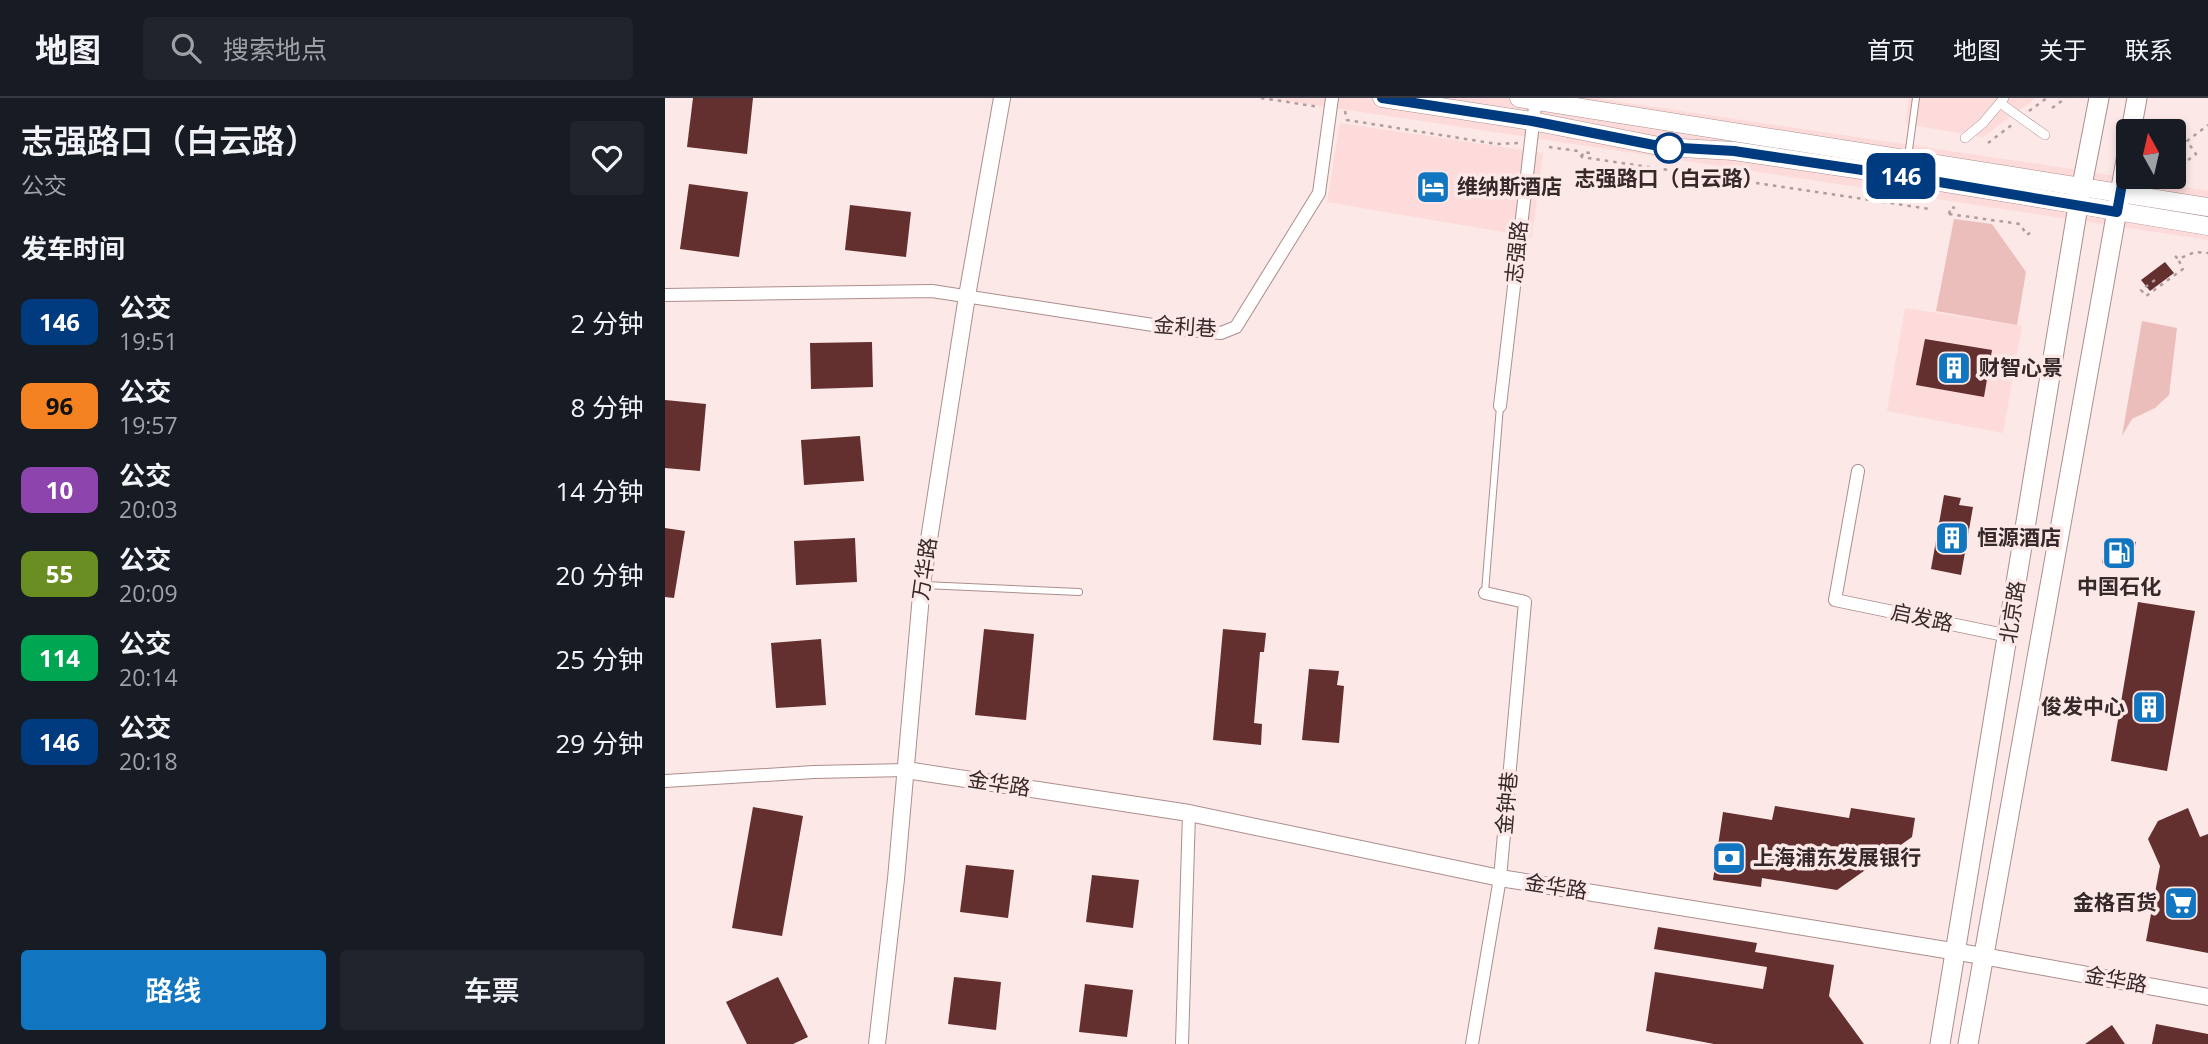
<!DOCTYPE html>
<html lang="zh">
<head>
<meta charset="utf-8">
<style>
  :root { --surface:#171b24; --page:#20242c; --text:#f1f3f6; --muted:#9ea1a6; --line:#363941; --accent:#1175c0 }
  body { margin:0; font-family:"Open Sans","Noto Sans SC",sans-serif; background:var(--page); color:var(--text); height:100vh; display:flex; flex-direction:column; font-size:26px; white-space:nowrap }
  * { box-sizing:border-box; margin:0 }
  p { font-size:23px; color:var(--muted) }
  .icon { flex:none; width:38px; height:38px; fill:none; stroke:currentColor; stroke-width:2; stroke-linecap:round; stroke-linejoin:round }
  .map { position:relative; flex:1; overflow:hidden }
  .panel { display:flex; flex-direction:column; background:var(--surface); width:665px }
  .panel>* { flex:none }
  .badge { padding:0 14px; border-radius:10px; font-size:24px; line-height:46px }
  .needle { width:46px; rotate:352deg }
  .buttons { position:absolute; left:1451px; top:21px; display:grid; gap:14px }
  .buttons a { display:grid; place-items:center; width:70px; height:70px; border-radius:7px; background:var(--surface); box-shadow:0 4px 10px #0003; font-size:35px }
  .map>.badge { position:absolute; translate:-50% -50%; box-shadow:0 0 0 4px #fff }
  h2 { padding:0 21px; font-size:26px; line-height:63px }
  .round { display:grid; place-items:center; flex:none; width:74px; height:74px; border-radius:7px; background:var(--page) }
  .summary { display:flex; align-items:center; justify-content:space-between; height:119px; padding:0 21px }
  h1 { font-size:33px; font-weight:600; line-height:52px }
  .primary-button { display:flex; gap:14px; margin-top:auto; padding:14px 21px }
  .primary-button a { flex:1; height:80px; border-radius:7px; background:var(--accent); color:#fff; font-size:28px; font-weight:600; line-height:80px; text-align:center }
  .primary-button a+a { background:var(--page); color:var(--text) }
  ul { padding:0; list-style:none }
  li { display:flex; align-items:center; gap:21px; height:84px; padding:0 21px }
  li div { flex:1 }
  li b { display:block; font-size:26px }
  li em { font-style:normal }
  li .badge { min-width:77px; font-weight:700; text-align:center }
  header { display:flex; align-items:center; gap:42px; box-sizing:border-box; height:98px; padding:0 35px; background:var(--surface); border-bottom:2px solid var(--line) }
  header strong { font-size:33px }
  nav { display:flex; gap:38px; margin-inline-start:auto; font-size:24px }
  .search { width:490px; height:63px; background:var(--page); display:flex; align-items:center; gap:18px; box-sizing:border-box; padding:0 24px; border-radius:7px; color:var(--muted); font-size:26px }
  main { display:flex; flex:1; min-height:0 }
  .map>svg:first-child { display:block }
  .built { fill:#fddbda }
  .green { fill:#ebbdbb }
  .building { fill:#632f2f }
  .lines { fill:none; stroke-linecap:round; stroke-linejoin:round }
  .service-casing { stroke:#ac8e8d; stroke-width:8 }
  .pedestrian-casing { stroke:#ac8e8d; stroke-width:10 }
  .minor-casing { stroke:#ac8e8d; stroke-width:14 }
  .tertiary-casing { stroke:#ac8e8d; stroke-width:18 }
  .secondary-casing { stroke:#ac8e8d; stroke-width:19 }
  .primary-casing { stroke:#ac8e8d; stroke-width:21 }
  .path { stroke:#ae9d9c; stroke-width:2.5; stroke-dasharray:3.5 5; stroke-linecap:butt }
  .service { stroke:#fff; stroke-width:6 }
  .pedestrian { stroke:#fff; stroke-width:9 }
  .minor { stroke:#fff; stroke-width:12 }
  .tertiary { stroke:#fff; stroke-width:16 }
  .secondary { stroke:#fff; stroke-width:18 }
  .primary { stroke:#fff; stroke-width:19 }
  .line-casing { stroke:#fff; stroke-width:16 }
  .line { stroke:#003b80; stroke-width:10 }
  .stop-dot { fill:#fff; stroke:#003b80; stroke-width:3.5 }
  .labels { text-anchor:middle; stroke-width:7; stroke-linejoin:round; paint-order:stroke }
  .stop-label { font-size:21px; font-weight:bold; fill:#352929; stroke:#fce8e7 }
  .poi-label { font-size:21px; font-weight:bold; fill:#352929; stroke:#fce8e7; text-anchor:start }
  .street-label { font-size:21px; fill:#352929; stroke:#fce8e7 }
</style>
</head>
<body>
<header>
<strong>地图</strong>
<div class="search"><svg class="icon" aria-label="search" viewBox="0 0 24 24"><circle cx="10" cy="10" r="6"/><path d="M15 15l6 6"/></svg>搜索地点</div>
<nav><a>首页</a><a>地图</a><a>关于</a><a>联系</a></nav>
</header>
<main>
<section class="panel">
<div class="summary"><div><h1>志强路口（白云路）</h1><p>公交</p></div><a class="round"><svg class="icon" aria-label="heart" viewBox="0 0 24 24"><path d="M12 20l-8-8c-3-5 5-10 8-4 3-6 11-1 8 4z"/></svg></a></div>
<h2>发车时间</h2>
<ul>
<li><span class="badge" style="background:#003b80;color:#fff">146</span><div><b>公交</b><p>19:51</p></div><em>2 分钟</em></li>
<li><span class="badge" style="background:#f58220;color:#111">96</span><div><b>公交</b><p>19:57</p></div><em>8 分钟</em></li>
<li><span class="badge" style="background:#8e44ad;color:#fff">10</span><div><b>公交</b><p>20:03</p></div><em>14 分钟</em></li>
<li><span class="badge" style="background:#6b8e23;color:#fff">55</span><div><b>公交</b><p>20:09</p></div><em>20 分钟</em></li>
<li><span class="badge" style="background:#00a651;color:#fff">114</span><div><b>公交</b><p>20:14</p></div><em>25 分钟</em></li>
<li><span class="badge" style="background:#003b80;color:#fff">146</span><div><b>公交</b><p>20:18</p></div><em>29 分钟</em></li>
</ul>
<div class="primary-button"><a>路线</a><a>车票</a></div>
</section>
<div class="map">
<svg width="1543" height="946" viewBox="0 0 1543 946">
  <rect width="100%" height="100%" fill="#fce8e7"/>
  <g class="built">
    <path d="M604 0H929L1400 70 1543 93V142Z"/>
    <path d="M1244 0H1371L1318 39 1241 26Z"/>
    <path d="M675 25 878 55 867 139 662 104Z"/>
    <path d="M1240 210 1357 228 1338 335 1222 313Z"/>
  </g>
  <g class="green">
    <path d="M1289 121 1327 126 1361 174 1352 227 1271 213Z"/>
    <path d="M1477 223 1512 230 1504 297 1490 310 1467 321 1457 338Z"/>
  </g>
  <g class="building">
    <path d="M28 0H88L82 56 22 49Z"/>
    <path d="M24 86 83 94 74 159 15 151Z"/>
    <path d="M185 107 246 114 241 159 180 152Z"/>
    <path d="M1500 164 1509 175 1485 193 1476 182Z"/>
    <path d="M1260 241 1327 252 1319 299 1251 287Z"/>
    <path d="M207 244 208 289 146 291 145 245Z"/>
    <path d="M0 302 41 306 35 373 0 370Z"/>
    <path d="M195 338 199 383 139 387 136 342Z"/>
    <path d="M1279 397 1296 400 1294 407 1308 409 1296 477 1266 471Z"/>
    <path d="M0 430 20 433 9 500 0 499Z"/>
    <path d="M1442 439 1471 444 1466 470 1437 465Z"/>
    <path d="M190 440 192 484 131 487 129 443Z"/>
    <path d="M1473 504 1530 513 1502 673 1446 663Z"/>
    <path d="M319 531 369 536 361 622 310 617Z"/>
    <path d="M558 531 601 535 599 554H595L589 625 597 626 596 647 548 642Z"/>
    <path d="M156 541 161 607 111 610 106 545Z"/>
    <path d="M644 571 674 573 672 587 679 588 674 645 637 642Z"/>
    <path d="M1110 708 1184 720 1186 710 1250 720 1247 739 1172 792 1097 780 1096 789 1048 782 1058 714 1107 722Z"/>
    <path d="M88 709 138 718 117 838 67 830Z"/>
    <path d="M1523 710 1535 739 1543 736V855L1481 843 1495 768 1483 741 1493 723Z"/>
    <path d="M301 767 349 772 343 820 295 814Z"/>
    <path d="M427 777 474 782 468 830 421 824Z"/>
    <path d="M993 829 1092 845 1090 854 1169 867 1164 898 1199 946H1049L981 933 990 874 1098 891 1102 869 989 851Z"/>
    <path d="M113 879 143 939 128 946H82L61 904Z"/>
    <path d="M289 879 336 884 331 932 283 926Z"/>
    <path d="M420 886 468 892 462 939 414 934Z"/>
    <path d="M1491 926 1543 936V946H1487Z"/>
    <path d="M1447 927 1460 946H1420Z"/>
  </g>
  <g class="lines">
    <g class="service-casing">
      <g id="service">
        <path d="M1243 59 1251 0"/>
        <path d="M259 487 414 494"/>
        <path d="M820 494 835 308"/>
      </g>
    </g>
    <g class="pedestrian-casing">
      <g id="pedestrian">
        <path d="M1335 5 1380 37"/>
        <path d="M1300 40 1318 25 1339 0"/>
      </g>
    </g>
    <g class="minor-casing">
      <g id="minor">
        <path d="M0 197 267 193 514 231 556 235 571 229 654 95 667 0"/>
        <path d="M835 308 871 0"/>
        <path d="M1193 373 1170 502 1344 538"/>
        <path d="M0 683 149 674 241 672"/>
        <path d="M517 946 524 715"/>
        <path d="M807 946 835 780 860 504 820 495"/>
      </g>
    </g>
    <g class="tertiary-casing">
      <g id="tertiary">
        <path d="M241 672 524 715 835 780 1318 858 1543 899"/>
        <path d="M212 946 231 781 257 486 302 198 337 0"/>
      </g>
    </g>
    <g class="secondary-casing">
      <g id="secondary">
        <path d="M717 0 867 23 999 49 1069 53 1244 79 1543 128"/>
        <path d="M854 0 1543 109"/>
      </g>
    </g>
    <g class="primary-casing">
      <g id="primary">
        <path d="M1466 33 1472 0"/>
        <path d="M1275 946 1413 108 1434 0"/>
        <path d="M1303 946 1463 51"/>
      </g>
    </g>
    <g class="path">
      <path d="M596 0 655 9"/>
      <path d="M1387 10 1401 0"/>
      <path d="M680 13 682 22 832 46 853 45"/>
      <path d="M1364 13 1382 0"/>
      <path d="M1323 45 1348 26"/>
      <path d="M884 49 913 53 917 59 1265 111"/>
      <path d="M917 59 918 54 925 55"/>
      <path d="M1523 62 1531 56 1522 43 1543 27"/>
      <path d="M1054 75 1062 76V81"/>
      <path d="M1284 116 1355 126 1362 137 1366 134"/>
      <path d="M1284 116 1286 109 1290 110"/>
      <path d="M1510 158 1513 161 1530 154 1543 155"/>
      <path d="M1490 182 1476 192 1481 198 1518 171 1513 161"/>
    </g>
    <use href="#service" class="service"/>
    <use href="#pedestrian" class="pedestrian"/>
    <use href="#minor" class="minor"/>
    <use href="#tertiary" class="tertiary"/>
    <use href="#secondary" class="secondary"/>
    <use href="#primary" class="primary"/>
  </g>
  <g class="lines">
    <g class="line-casing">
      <path id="line" d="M717 0 867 23 999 49 1069 53 1244 79 1452 114 1463 52"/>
    </g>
    <use href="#line" class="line"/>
  </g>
  <defs>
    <g id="hotel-square" transform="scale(1.75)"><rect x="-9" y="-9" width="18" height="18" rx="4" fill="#1175c0" stroke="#fce8e7"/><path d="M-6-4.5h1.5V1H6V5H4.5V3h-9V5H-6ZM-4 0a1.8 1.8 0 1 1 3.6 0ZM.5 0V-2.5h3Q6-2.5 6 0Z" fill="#fff"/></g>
    <g id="building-square" transform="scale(1.75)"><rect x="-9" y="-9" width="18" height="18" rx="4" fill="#1175c0" stroke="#fce8e7"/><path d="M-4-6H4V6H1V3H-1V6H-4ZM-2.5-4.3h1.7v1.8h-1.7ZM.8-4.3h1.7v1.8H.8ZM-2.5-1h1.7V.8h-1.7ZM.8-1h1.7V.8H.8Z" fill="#fff"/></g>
    <g id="fuel-square" transform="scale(1.75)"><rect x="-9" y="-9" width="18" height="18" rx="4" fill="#1175c0" stroke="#fce8e7"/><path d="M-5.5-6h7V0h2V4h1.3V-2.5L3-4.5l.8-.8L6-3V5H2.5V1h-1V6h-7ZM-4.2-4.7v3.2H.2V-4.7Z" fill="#fff"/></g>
    <g id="bank-square" transform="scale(1.75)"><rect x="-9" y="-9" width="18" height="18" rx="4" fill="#1175c0" stroke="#fce8e7"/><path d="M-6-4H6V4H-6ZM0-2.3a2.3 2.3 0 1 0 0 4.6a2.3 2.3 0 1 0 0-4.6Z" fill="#fff"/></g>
    <g id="supermarket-square" transform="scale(1.75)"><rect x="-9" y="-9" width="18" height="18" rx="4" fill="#1175c0" stroke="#fce8e7"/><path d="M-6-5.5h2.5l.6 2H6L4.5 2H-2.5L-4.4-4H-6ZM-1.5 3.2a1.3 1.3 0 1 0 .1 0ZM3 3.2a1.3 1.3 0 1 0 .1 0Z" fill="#fff"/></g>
  </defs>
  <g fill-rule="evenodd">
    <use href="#hotel-square" x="768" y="89"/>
    <use href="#building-square" x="1289" y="270"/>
    <use href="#building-square" x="1287" y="440"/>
    <use href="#fuel-square" x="1454" y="455"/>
    <use href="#building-square" x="1484" y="609"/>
    <use href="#bank-square" x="1064" y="760"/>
    <use href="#supermarket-square" x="1516" y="805"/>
  </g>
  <circle class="stop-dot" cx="1004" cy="50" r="14"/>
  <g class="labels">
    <g class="stop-label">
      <text x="1004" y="88">志强路口（白云路）</text>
    </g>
    <g class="poi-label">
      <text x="792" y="96">维纳斯酒店</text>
      <text x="1314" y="277">财智心景</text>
      <text x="1312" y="447">恒源酒店</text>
      <text x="1454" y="496" text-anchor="middle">中国石化</text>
      <text x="1460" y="616" text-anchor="end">俊发中心</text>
      <text x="1088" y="767">上海浦东发展银行</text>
      <text x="1492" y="812" text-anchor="end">金格百货</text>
    </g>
    <g class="street-label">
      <text transform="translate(852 154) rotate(-84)" y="7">志强路</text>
      <text transform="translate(520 229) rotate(4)" y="7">金利巷</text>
      <text transform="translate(260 471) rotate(-82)" y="7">万华路</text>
      <text transform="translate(1348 514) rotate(-81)" y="7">北京路</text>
      <text transform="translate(1257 520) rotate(12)" y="7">启发路</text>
      <text transform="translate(334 686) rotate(9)" y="7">金华路</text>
      <text transform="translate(842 705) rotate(-85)" y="7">金钟巷</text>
      <text transform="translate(891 789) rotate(9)" y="7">金华路</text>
      <text transform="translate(1451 882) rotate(10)" y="7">金华路</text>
    </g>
  </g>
</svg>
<div class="buttons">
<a><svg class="needle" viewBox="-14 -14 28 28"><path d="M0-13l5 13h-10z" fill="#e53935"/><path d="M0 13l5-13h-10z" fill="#9ea1a6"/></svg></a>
</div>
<b class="badge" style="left:1236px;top:78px;background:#003b80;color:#fff">146</b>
</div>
</main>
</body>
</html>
